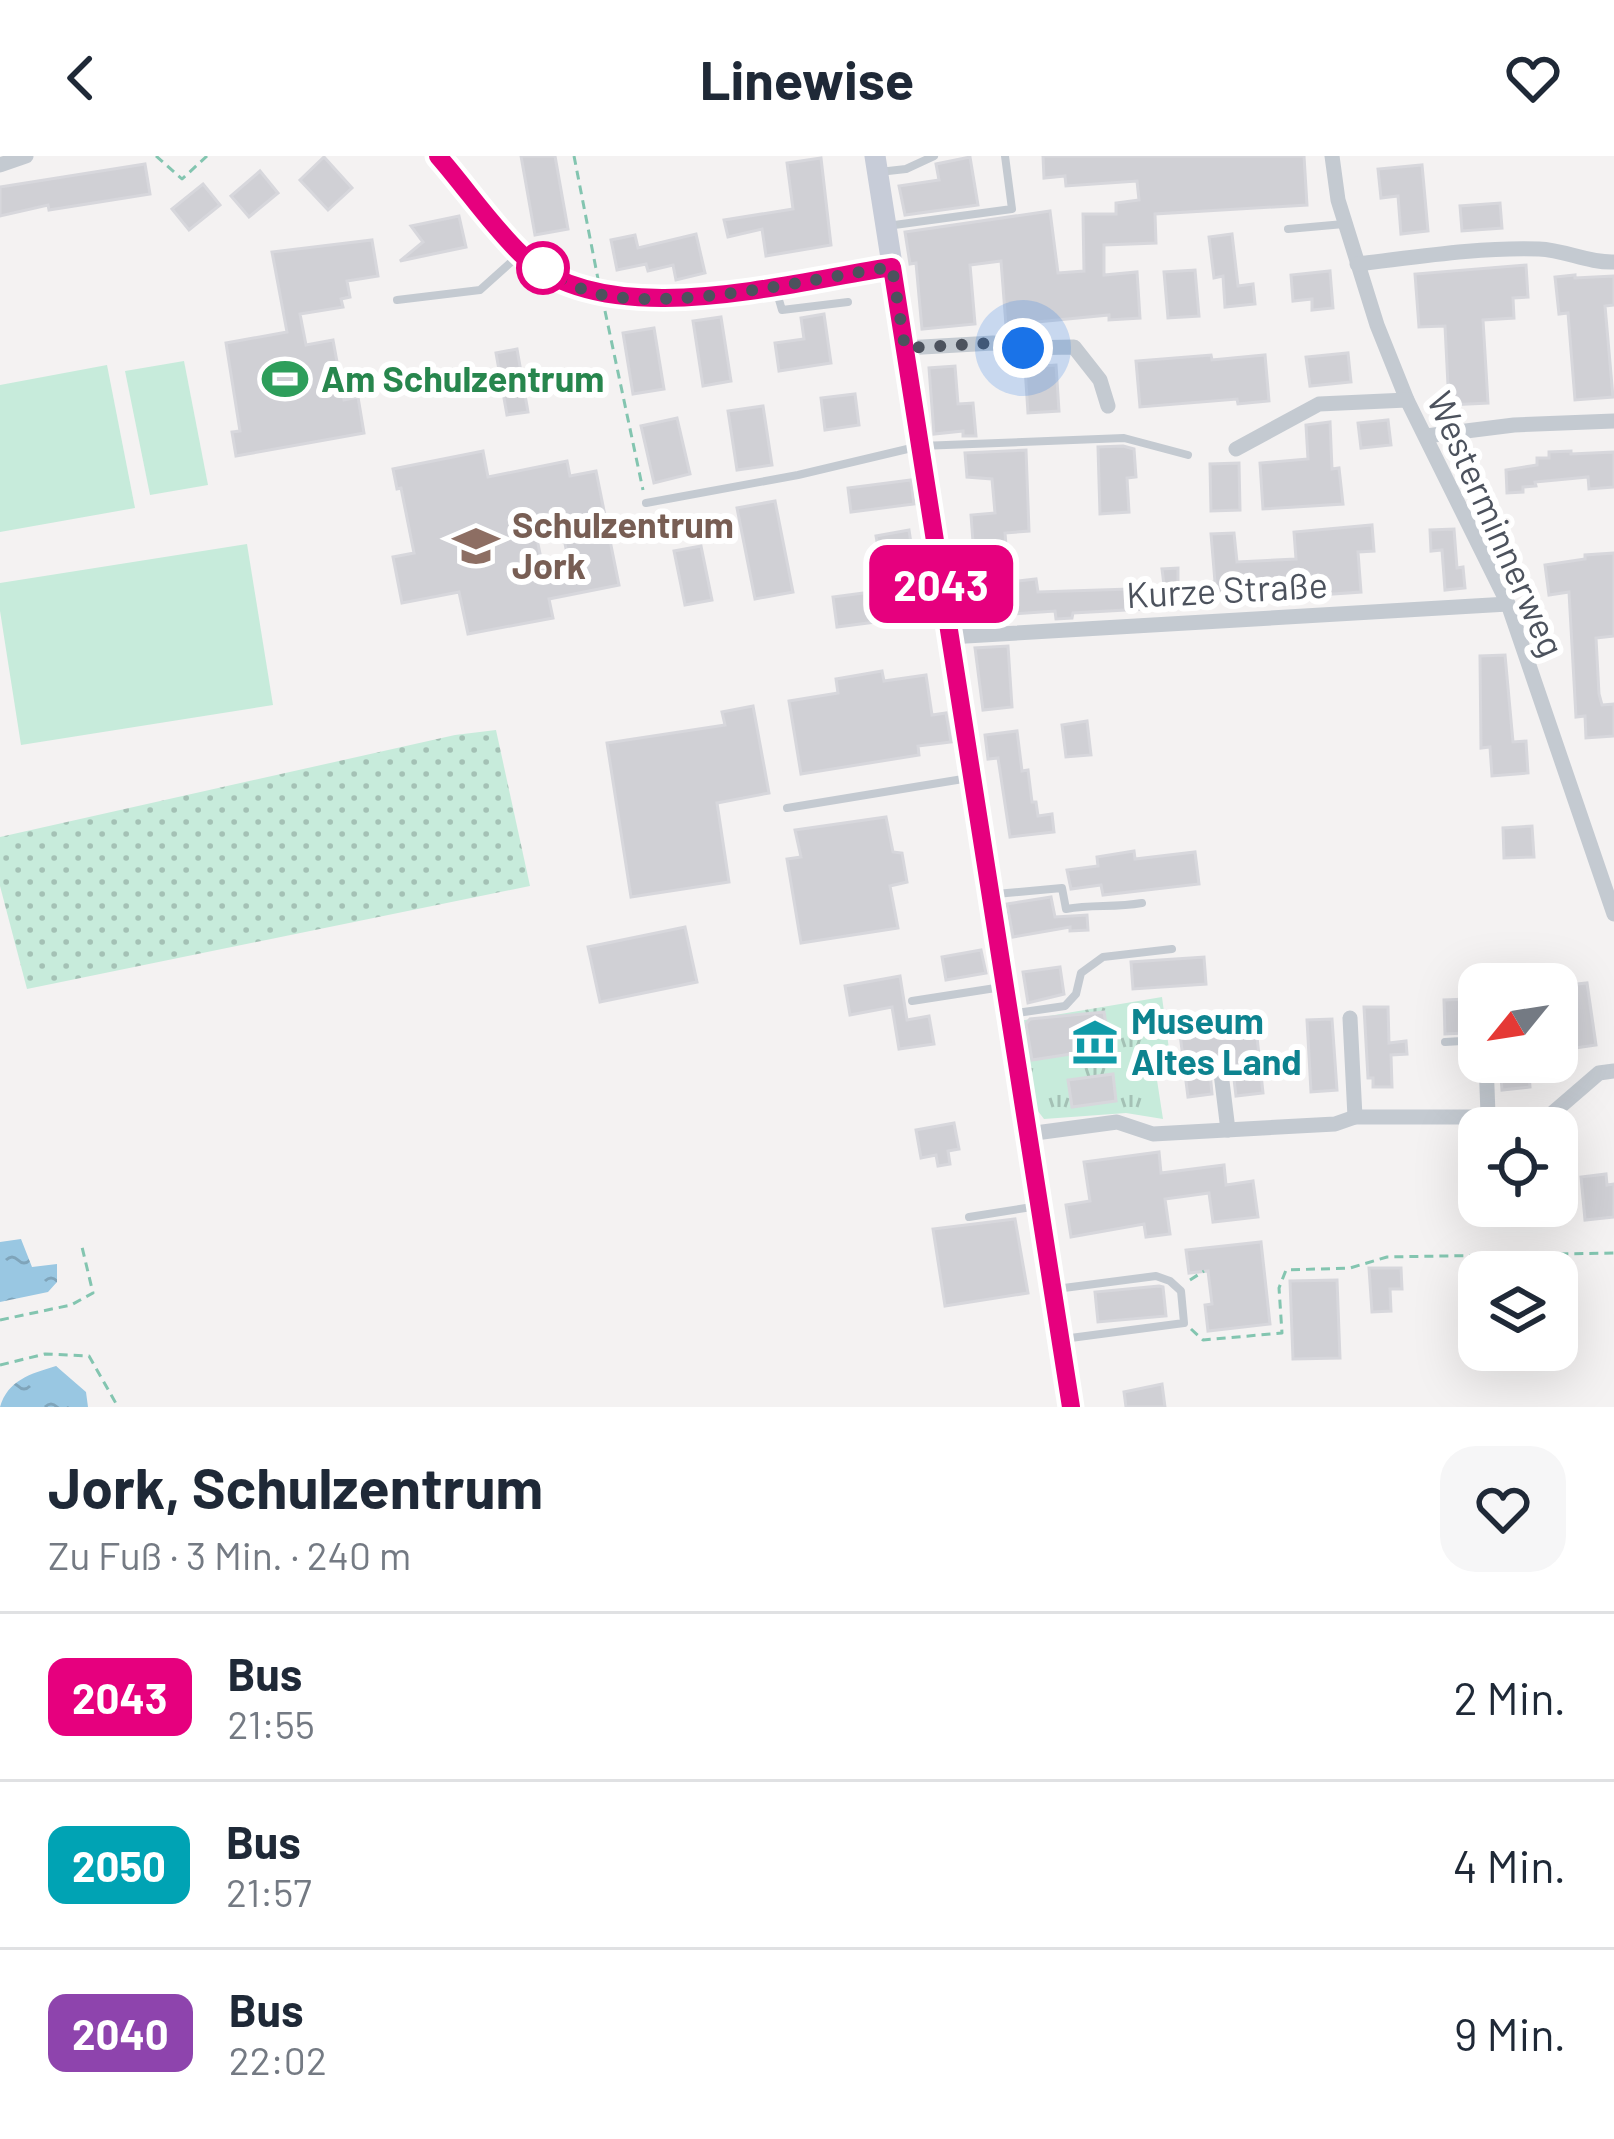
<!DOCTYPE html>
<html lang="de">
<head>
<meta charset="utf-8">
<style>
  :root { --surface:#fff; --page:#f6f6f7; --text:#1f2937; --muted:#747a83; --line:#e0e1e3 }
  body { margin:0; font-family:Barlow,sans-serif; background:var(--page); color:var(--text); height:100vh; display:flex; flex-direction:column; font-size:45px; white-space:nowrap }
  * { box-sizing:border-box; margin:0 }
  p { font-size:39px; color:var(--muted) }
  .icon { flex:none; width:66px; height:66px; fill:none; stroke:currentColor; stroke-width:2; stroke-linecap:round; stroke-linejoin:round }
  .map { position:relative; height:1251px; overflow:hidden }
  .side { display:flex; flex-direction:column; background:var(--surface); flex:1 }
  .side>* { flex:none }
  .badge { padding:0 24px; border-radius:18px; font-size:42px; line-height:78px }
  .needle { width:78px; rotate:240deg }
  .buttons { position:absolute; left:1458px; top:807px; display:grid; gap:24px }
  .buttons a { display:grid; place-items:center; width:120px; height:120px; border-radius:24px; background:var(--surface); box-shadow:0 12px 48px #0002; font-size:60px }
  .you { position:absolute; width:60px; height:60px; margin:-30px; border:9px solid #fff; border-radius:50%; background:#1a73e8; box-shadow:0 0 0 18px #1a73e833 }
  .map>.badge { position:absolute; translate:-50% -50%; box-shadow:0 0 0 6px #fff }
  .round { display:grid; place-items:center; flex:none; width:126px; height:126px; border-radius:36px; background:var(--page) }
  .summary { display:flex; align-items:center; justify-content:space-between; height:204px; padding:0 48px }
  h1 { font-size:57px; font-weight:700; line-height:90px }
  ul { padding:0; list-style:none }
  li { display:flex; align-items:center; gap:36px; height:168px; padding:0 48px; border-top:3px solid var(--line) }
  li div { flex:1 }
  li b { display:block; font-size:45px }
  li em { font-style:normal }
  li .badge { min-width:132px; font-weight:700; text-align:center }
  header { display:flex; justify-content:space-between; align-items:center; height:156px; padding:0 48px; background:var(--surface); font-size:54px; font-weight:700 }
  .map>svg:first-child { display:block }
  .grass { fill:url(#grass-dots) }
  .park { fill:url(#park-tufts) }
  .pitch { fill:#c7ebdb }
  .water { fill:url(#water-ripples) }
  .building { fill:#d0d0d5; stroke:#d7d7dc; stroke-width:3; fill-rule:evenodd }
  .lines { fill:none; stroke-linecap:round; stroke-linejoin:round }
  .path { stroke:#83c5b0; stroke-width:3; stroke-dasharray:9 6; stroke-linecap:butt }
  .lane { stroke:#c4cad1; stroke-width:8 }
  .street { stroke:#c4cad1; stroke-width:15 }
  .secondary { stroke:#c7ccd8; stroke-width:21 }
  .line-casing { stroke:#fff; stroke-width:27 }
  .line { stroke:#e6007e; stroke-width:18 }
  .walk { stroke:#4c525d; stroke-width:12; stroke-dasharray:0 21.6 }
  .stop-dot { fill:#fff; stroke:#e6007e; stroke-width:6 }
  .labels { text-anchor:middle; stroke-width:12; stroke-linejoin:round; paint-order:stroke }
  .leisure-label { font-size:36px; font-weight:bold; fill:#27864d; stroke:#fff; text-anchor:start }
  .street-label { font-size:36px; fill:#4c525d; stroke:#fff }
  .education-label { font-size:36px; font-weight:bold; fill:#785e54; stroke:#fff; text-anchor:start }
  .culture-label { font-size:36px; font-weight:bold; fill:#0d838f; stroke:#fff; text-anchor:start }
</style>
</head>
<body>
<header><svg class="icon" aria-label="back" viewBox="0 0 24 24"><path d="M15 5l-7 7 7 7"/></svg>Linewise<svg class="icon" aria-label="heart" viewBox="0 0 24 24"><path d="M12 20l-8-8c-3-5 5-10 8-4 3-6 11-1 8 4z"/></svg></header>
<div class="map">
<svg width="1614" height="1251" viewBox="0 0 1614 1251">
  <defs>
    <pattern id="grass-dots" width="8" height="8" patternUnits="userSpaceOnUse" patternTransform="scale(3)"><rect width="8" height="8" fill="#c7ebdb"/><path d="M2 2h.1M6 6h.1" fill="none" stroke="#a4c1b5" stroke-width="1.8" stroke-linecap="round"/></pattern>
    <pattern id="park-tufts" width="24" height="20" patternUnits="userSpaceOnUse" patternTransform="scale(3)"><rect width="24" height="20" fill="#c7ebdb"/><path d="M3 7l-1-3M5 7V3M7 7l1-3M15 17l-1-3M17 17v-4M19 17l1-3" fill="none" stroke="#a4c1b5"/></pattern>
    <pattern id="water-ripples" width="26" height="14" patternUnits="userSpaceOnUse" patternTransform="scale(3)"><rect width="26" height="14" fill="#99c7e2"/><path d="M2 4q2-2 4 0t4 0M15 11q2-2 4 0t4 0" fill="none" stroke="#7fa4ba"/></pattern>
  </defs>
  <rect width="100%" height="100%" fill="#f4f2f2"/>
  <path class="grass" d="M496 574 530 730 27 833 0 730V681L455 579Z"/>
  <path class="park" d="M1162 841 1171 908 1155 911 1163 963 1126 957 1044 963 1034 950 1019 865Z"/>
  <g class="pitch">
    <path d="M184 205 208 329 150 339 125 215Z"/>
    <path d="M107 209 135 352 0 376V229Z"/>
    <path d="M247 388 273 549 21 589 0 455V427Z"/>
  </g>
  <g class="water">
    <path d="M21 1083 32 1111 57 1108V1126L48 1136 0 1146V1086Z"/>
    <path d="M56 1210 86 1236 88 1251H0C8 1224 30 1218 56 1210Z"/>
  </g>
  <g class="building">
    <path d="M521 0H555L568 73 535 79Z"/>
    <path d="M1043 0H1304L1307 49 1155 58 1156 87 1104 89V119L1137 116 1140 162 1109 164V159L1006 169 1001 105 970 109 975 168 922 173 916 107 910 108 905 76 1050 55 1058 117 1084 115 1083 58H1116V47L1139 44 1137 25 1066 30 1065 20 1044 22Z"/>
    <path d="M324 1 352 32 328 54 300 24Z"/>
    <path d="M970 1 978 49 905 59 899 30 939 24 936 8Z"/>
    <path d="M821 2 831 89 766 100 762 73 728 81 724 64 793 53 787 7Z"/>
    <path d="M145 8 150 38 49 54 48 49 0 60V31Z"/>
    <path d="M1422 9 1428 75 1401 78 1398 40 1381 42 1378 13Z"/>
    <path d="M260 15 278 37 249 61 231 40Z"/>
    <path d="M203 28 220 49 189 74 172 53Z"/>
    <path d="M1500 47 1502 72 1462 75 1460 50Z"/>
    <path d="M459 60 466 91 400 105 423 86 411 70Z"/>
    <path d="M696 78 705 117 676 124 673 109 648 115 646 108 617 114 611 84 635 79 638 92Z"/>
    <path d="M1232 78 1238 130 1253 128 1255 148 1225 151 1223 120 1214 122 1209 81Z"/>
    <path d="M372 84 378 120 347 125 350 141 341 143 343 151 300 158 306 189 333 184 344 244 358 241 364 277 236 300 232 276 240 275 226 187 287 176 272 96Z"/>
    <path d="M1526 109 1528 141 1513 142 1514 162 1483 164 1488 247 1449 249 1445 170 1419 171 1415 118Z"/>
    <path d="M1195 114 1199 160 1168 162 1164 116Z"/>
    <path d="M1330 115 1333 152 1312 154V143L1293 145 1291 119Z"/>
    <path d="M1575 119V122L1614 120V149L1605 150 1613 241 1575 244 1568 157 1559 158 1555 121Z"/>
    <path d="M824 158 831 207 779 215 775 187 804 183 801 162Z"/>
    <path d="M721 161 731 225 703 230 693 165Z"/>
    <path d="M654 172 664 233 633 238 623 177Z"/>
    <path d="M517 193 528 256 507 259 496 197Z"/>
    <path d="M1348 197 1351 226 1310 230 1306 201Z"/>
    <path d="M1211 199 1212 204 1265 199 1269 245 1238 248 1237 243 1140 251 1136 205Z"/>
    <path d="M1056 209 1059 255 1028 257 1025 211Z"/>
    <path d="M955 210 958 248 973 247 976 280H963V275L934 278 929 212Z"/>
    <path d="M855 238 859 269 825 274 821 242Z"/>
    <path d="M763 250 772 309 737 314 728 255Z"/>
    <path d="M677 262 690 318 654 327 641 270Z"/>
    <path d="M1388 264 1391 289 1361 292 1358 267Z"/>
    <path d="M1330 266 1332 313 1339 312 1343 348 1263 353 1260 307 1308 303 1306 269Z"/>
    <path d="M1123 290 1134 293 1136 321 1127 322 1129 356 1100 358 1098 291Z"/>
    <path d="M1026 294 1029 375 1005 377 1009 426 1036 423 1038 436 1161 432 1164 429 1162 413 1178 412V451L1073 457 1072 462 1056 463 1055 455 985 460 984 452 971 453 969 434 977 433 975 399 968 400 967 386H973L971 359 995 357 992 323 967 321 965 297Z"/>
    <path d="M483 295 488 321 567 305 570 320 596 315 619 429 549 443 553 462 468 478 459 436 402 447 393 401 414 397 401 332 397 333 393 313ZM563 378 571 417 545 422 537 383Z"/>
    <path d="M1571 295V298L1614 296V331L1589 333 1588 321 1535 326 1536 330 1523 331V336L1507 337 1506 314 1537 309V302H1549V296Z"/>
    <path d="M1239 307 1240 354 1211 355 1210 308Z"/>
    <path d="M911 324 914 348 851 356 848 332Z"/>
    <path d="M775 345 793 436 755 443 737 352Z"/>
    <path d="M1372 369 1374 395 1358 396 1361 436 1277 442 1276 429 1237 431 1238 442 1202 445 1200 428 1215 426 1211 378 1234 377 1237 406 1296 403 1294 376Z"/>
    <path d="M1454 373 1457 412 1463 411 1465 432 1445 434 1442 394 1431 395 1430 374Z"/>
    <path d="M909 374 922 460 837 471 833 441 886 434 876 380Z"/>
    <path d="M701 390 712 444 685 449 674 395Z"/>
    <path d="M1614 397V480L1596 482 1599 538 1602 549 1614 548V580L1586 582 1585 560 1576 561 1569 436 1549 439 1545 409 1585 403V399Z"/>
    <path d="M1008 490 1012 551 983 554 975 492Z"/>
    <path d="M1505 499 1513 586 1526 585 1528 617 1492 620 1490 591 1481 592 1480 500Z"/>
    <path d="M882 515 884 525 926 519 932 559 946 557 951 586 918 590 919 599 801 618 789 545 838 537 836 523Z"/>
    <path d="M753 550 769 637 717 647 729 726 631 741 607 587 725 569 722 556Z"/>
    <path d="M1087 565 1091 599 1066 601 1062 569Z"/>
    <path d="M1017 575 1022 615 1028 614 1032 646H1036L1038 660 1052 658 1054 676 1010 681 998 602 988 603 985 579Z"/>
    <path d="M886 661 893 696 902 697 907 726 890 730 898 772 801 787 787 703 801 701 795 674Z"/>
    <path d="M1532 670 1534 701 1504 702 1503 672Z"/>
    <path d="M1134 695 1135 703 1195 696 1199 728 1103 739 1101 729 1071 733 1067 714 1098 710 1097 701Z"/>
    <path d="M1051 741 1055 761 1087 759 1088 774 1070 775V771L1013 781 1007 748Z"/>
    <path d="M685 771 697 826 600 846 588 791Z"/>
    <path d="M981 794 986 817 946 824 942 801Z"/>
    <path d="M1204 801 1206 828 1133 833 1131 806Z"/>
    <path d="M1060 811 1064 838 1028 847 1023 816Z"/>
    <path d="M900 820 907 864 929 860 934 888 899 893 892 851 850 859 845 830Z"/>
    <path d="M1587 827 1596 889 1568 893 1557 830Z"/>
    <path d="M1468 843 1470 872H1464V877L1445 878 1444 844Z"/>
    <path d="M1364 851H1388L1389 887 1406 885 1407 898 1391 899 1392 931H1373V922H1368Z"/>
    <path d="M1104 856 1110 892 1032 904 1026 868 1030 863Z"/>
    <path d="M1255 862 1263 937 1236 940 1232 906 1220 897 1209 905 1212 938 1188 941 1180 878 1229 873 1228 866Z"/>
    <path d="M1332 863 1337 934 1311 936 1307 864Z"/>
    <path d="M1500 906H1528L1530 931 1502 934Z"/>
    <path d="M1113 918 1116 945 1072 951 1068 924Z"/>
    <path d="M954 967 959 993 948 995 950 1008 938 1010 936 999 921 1002 916 974Z"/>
    <path d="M1159 996 1161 1017 1224 1009 1226 1029 1253 1025 1258 1061 1213 1066 1209 1037 1165 1043 1170 1078 1146 1081 1144 1068 1071 1081 1066 1049 1090 1045 1084 1006Z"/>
    <path d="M1606 1018 1607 1029 1614 1028V1061L1585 1064 1581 1021Z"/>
    <path d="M1015 1063 1028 1137 945 1150 933 1073Z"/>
    <path d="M1261 1086 1270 1168 1208 1175 1205 1149 1212 1148 1208 1115 1189 1117 1186 1094Z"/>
    <path d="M1369 1112H1401L1402 1133H1390L1391 1155 1372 1156Z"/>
    <path d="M1337 1124 1340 1202 1293 1203 1290 1125Z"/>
    <path d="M1159 1130 1163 1131 1166 1160 1098 1166 1095 1136Z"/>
    <path d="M1162 1228 1165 1251H1126L1124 1236Z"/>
  </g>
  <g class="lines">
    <g class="path">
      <path d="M156 0 182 23 207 0"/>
      <path d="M574 0 598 123"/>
      <path d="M605 155 643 334"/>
      <path d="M1190 1124 1204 1115"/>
      <path d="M0 1164 71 1149 93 1137 82 1091"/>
      <path d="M1191 1173 1203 1184 1282 1177 1279 1132 1286 1114 1350 1112 1387 1101 1614 1097"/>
      <path d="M0 1209 45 1198 89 1200 118 1251"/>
    </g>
    <g class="lane">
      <path d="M879 16 906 13 934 0"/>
      <path d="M887 70 1012 53 1005 0"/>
      <path d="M1288 73 1344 68"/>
      <path d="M775 130 782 154 848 146"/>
      <path d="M397 144 480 134 519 99"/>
      <path d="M646 347 798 319 920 290 1124 282 1188 299"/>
      <path d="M787 652 969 622"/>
      <path d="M996 738 1062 732 1066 753C1093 748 1113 752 1142 747"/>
      <path d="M912 845 1002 831"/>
      <path d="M1010 858 1065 850 1076 838 1081 817 1103 801 1172 793"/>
      <path d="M1445 886 1479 884"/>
      <path d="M969 1061 1038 1050"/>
      <path d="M1056 1133 1156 1120 1170 1125 1181 1135 1184 1167 1063 1183"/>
    </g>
    <g class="street">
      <path d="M439 0 523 101 576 132 601 139 665 145 892 111"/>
      <path d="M1332 0 1338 44 1377 169 1407 244 1508 448 1614 758"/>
      <path d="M0 9 26 0"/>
      <path d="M1357 108C1417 101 1478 91 1539 93 1565 94 1588 107 1614 106"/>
      <path d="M905 192 993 187 1023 192 1074 191 1100 224 1108 250"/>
      <path d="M1426 280 1514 269 1614 265"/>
      <path d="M1236 293 1319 248 1407 244"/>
      <path d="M949 481 1508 448"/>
      <path d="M1350 862 1355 961"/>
      <path d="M1486 906 1488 958"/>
      <path d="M1220 909 1228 974"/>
      <path d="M1028 978 1117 966 1153 978 1335 968 1355 961H1548L1599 917 1614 915"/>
    </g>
    <path class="secondary" d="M875 0 1071 1251"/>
  </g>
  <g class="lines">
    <g class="line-casing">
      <path id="line" d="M438 0C466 32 491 69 521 98 604 179 789 126 892 111L1071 1251"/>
    </g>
    <use href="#line" class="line"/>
    <path class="walk" d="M543 112C561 124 581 135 603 139 686 154 807 123 892 111L905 192 994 187 1023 192"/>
  </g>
  <defs>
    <g id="stadium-bare" transform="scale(3.6)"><path d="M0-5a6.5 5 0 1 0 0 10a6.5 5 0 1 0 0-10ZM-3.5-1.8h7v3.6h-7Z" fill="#2e9e5b" stroke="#fff" stroke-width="2.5" paint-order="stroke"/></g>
    <g id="school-bare" transform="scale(3.6)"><path d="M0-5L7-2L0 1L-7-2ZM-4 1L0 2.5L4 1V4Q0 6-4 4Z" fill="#8d6e63" stroke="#fff" stroke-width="2.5" paint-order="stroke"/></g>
    <g id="museum-bare" transform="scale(3.6)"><path d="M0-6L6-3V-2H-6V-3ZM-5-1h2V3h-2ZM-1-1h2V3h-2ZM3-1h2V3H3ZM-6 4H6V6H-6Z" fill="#0f9aa8" stroke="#fff" stroke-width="2.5" paint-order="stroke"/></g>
  </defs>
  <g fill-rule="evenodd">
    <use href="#stadium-bare" x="285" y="223"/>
    <use href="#school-bare" x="476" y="390"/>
    <use href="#museum-bare" x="1095" y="886"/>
  </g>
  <circle class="stop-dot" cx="543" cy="112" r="24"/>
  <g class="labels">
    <g class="leisure-label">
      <text x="321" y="236">Am Schulzentrum</text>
    </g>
    <g class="street-label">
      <text transform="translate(1496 368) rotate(66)" y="13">Westerminnerweg</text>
      <text transform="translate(1227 434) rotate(-3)" y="13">Kurze Straße</text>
    </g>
    <g class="education-label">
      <text x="512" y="382">Schulzentrum<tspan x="512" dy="41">Jork</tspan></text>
    </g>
    <g class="culture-label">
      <text x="1131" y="878">Museum<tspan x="1131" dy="41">Altes Land</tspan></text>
    </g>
  </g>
</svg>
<div class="buttons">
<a><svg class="needle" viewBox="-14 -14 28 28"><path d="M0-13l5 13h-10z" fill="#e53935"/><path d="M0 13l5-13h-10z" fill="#747a83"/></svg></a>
<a><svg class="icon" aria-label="locate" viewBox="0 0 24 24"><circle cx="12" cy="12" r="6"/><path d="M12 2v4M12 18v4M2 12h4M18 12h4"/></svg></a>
<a><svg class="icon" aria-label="layers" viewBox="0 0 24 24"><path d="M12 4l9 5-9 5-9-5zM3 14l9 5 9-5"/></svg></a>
</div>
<div class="you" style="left:1023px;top:192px"></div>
<b class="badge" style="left:941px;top:428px;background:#e6007e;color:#fff">2043</b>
</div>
<section class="side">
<div class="summary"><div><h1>Jork, Schulzentrum</h1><p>Zu Fuß · 3 Min. · 240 m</p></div><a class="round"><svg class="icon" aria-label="heart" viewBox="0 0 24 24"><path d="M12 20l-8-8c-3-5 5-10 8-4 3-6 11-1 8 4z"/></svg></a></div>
<ul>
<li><span class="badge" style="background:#e6007e;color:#fff">2043</span><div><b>Bus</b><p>21:55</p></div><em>2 Min.</em></li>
<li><span class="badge" style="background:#00a3b4;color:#fff">2050</span><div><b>Bus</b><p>21:57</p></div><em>4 Min.</em></li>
<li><span class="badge" style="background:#8e44ad;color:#fff">2040</span><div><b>Bus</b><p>22:02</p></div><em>9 Min.</em></li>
</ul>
</section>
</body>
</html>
